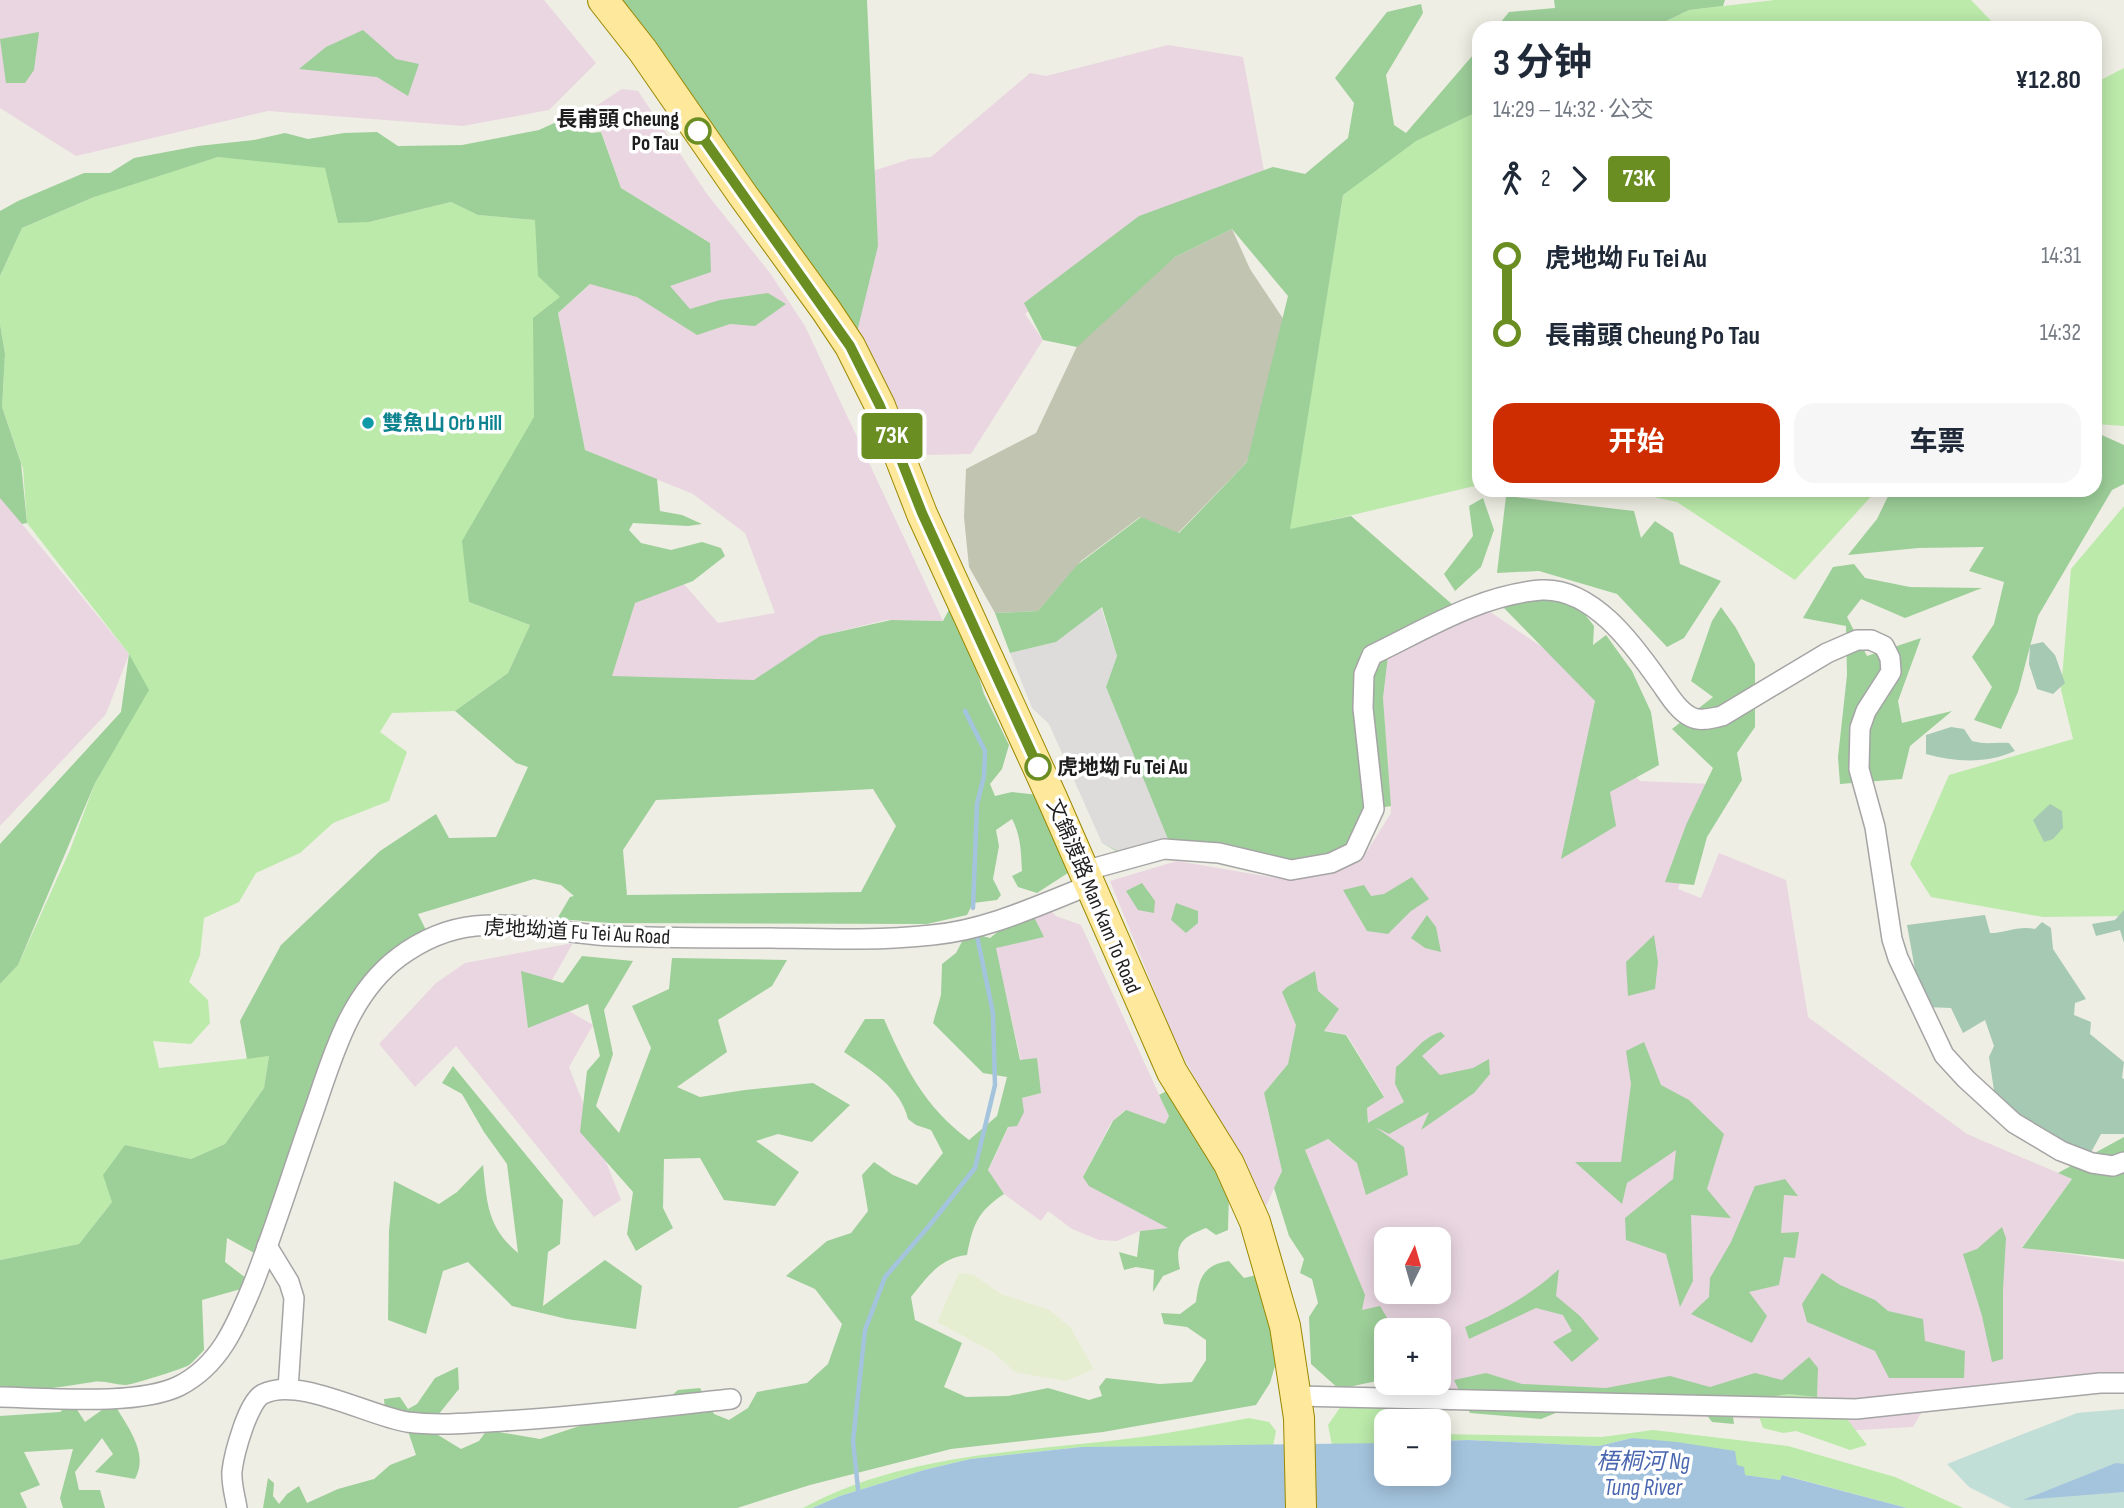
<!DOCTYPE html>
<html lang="zh">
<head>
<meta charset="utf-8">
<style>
  :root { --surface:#fff; --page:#f6f6f7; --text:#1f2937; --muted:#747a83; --accent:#cd2d00 }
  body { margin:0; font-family:"Sofia Sans Condensed","Noto Sans SC",sans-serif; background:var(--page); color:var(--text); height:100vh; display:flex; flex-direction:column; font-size:26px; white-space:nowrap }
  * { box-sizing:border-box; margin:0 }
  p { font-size:23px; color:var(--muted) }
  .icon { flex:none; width:38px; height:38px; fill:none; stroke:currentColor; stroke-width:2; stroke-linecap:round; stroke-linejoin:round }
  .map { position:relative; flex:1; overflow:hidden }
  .details { position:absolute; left:1472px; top:21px; width:630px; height:476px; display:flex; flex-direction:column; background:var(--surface); border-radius:21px; box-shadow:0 4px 18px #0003 }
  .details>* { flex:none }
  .badge { padding:0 14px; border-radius:5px; font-size:24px; line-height:46px }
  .needle { width:46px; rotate:5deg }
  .fabs { position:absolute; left:1374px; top:1227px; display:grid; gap:14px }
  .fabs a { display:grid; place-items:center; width:77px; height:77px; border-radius:14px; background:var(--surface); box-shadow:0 4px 18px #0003; font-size:35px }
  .map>.badge { position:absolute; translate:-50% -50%; box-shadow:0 0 0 4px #fff }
  .legs { display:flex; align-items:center; gap:10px; height:77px; padding:0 21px; font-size:23px }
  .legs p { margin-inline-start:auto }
  .head { display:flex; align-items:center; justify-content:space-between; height:119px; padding:0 21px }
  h1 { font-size:38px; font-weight:700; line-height:52px }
  .action { display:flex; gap:14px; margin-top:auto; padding:14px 21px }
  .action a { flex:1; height:80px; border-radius:21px; background:var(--accent); color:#fff; font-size:28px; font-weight:700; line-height:80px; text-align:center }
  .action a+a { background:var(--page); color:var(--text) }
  ul { padding:0 21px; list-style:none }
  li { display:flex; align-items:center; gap:24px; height:77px; font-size:26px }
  li i { display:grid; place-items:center; width:10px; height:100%; margin:0 9px; background:currentColor }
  li i::after { content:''; width:18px; height:18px; margin:-9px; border:5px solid; border-radius:50%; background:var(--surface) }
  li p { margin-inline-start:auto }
  li:first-child i { background:linear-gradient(#0000 50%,currentColor 0) }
  li:last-child i { background:linear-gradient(currentColor 50%,#0000 0) }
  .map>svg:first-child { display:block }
  .residential { fill:#dddcdb }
  .industrial { fill:#e9d6e1; fill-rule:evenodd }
  .construction { fill:#c0c4b0 }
  .farmland { fill:#e5eed0 }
  .grass { fill:#bbeaaa }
  .forest { fill:#9dcf99; fill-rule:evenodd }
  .wetland { fill:#c1ded7 }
  .cemetery { fill:#a5c9b2 }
  .water { fill:#a4c4de }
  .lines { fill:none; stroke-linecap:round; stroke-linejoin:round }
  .stream { stroke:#a4c4de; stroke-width:4.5 }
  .minor-casing { stroke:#a5a5a5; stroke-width:22 }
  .primary-casing { stroke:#980; stroke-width:32 }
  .minor { stroke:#fff; stroke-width:19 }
  .primary { stroke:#fde89c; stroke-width:30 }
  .line-1-casing { stroke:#fff; stroke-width:16 }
  .line-1 { stroke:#6b8e23; stroke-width:10 }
  .stop-1-dot { fill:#fff; stroke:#6b8e23; stroke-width:3.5 }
  .culture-dot { fill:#0f9aa8; stroke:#fff; stroke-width:2.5 }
  .labels { text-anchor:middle; stroke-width:7; stroke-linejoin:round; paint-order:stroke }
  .stop-label { font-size:21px; font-weight:bold; fill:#1e1e1e; stroke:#fff; text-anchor:end }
  .culture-label { font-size:21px; font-weight:bold; fill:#0d838f; stroke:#fff; text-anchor:start }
  .street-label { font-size:21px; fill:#1e1e1e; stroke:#fff }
  .water-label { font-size:23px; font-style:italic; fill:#4a66af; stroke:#fff }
</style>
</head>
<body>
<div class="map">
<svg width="2124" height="1508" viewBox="0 0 2124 1508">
  <rect width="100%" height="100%" fill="#efeee4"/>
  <path class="residential" d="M1101 607 1117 656 1106 687 1169 840 1124 854 1102 843 1049 724 1032 708 1010 653 1056 642Z"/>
  <g class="industrial">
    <path d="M0 0H544L596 63 549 110 463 126 268 111 76 156 0 108Z"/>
    <path d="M1168 45 1243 57 1264 171 1134 229 1025 314 1043 340 971 454 923 455 905 445 825 270 824 187 910 159 931 157 1030 73 1046 76Z"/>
    <path d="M622 89 638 91 707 194 770 273 805 326 943 621 886 620 820 636 755 680H653L569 673 635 603 683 583 718 623 775 613 745 533 693 494 585 450 558 313 593 282 710 243 621 188 593 108Z"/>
    <path d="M0 478 8 507 129 654 106 714 0 826Z"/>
    <path d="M1486 609 1627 705 1618 758 1640 781 1712 784 1678 889 1701 898 1719 853 1786 880 1808 1017 1967 1134 2072 1179 2022 1247 2124 1262V1374H2089L1932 1395 1913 1427 1823 1432 1788 1420 1428 1407 1418 1383 1438 1382V1330H1386L1362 1311 1301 1152 1327 1139 1357 1163 1368 1123 1367 1108 1384 1096 1347 1035 1297 1025 1288 1064 1264 1093 1282 1171 1266 1206 1177 1046 1110 881 1177 861 1283 879 1361 861 1391 813 1383 698 1388 655ZM1386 1239H1438V1292H1386Z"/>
    <path d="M1050 910 1056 916 1081 925 1169 1116 1165 1124 1125 1110 1111 1123 1083 1177 1157 1219 1168 1228 1140 1231 1117 1241 1099 1240 1072 1229 1048 1211 1041 1221 1004 1194 988 1171 1022 1098 1041 1093 1021 1061 995 947 1039 938 1035 919Z"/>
    <path d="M573 943 543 996 593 1025 569 1067 621 1200 594 1217 456 1046 415 1087 379 1044 436 983 465 963Z"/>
  </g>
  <path class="construction" d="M1232 229 1250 269 1290 329 1247 462 1178 533 1140 517 1081 561 1038 611 995 613 969 567 964 517 966 469 1036 433 1080 340 1175 257Z"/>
  <path class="farmland" d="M959 1273 974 1275 1001 1294 1049 1310 1070 1327 1094 1369 1066 1381 1015 1372 993 1352 937 1322Z"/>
  <g class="grass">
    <path d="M1775 0H1971L1998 28H1652L1689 10Z"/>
    <path d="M2124 68V426L2095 424V83Z"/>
    <path d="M1479 111V485L1289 530 1343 195 1409 144Z"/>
    <path d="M218 157 275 160 325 168 369 222 451 202 478 215 535 220 564 295 536 317 539 420 469 602 530 625 508 673 455 711 392 713 380 732 407 752 389 801 333 823 300 853 256 873 239 902 204 918 200 955 189 982 208 1000 210 1023 191 1044 153 1041 159 1068 269 1056 264 1088 225 1144 191 1159 125 1145 112 1202 79 1244 0 1260V984L18 965 70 850 95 783 145 688 129 654 27 523 23 468 2 407 5 354 0 324V276L22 228 101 194Z"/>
    <path d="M1622 490H1877L1795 580 1677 502Z"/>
    <path d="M2124 506V916L2043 917 1931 897 1910 864 1949 775 2073 739 2061 690 2071 569Z"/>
    <path d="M1789 1394 1831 1398 1867 1445 1850 1450 1796 1431 1783 1433 1763 1428 1752 1397Z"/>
    <path d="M1344 1402 1412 1413 1419 1421H1386V1443L1332 1445 1328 1425Z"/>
    <path d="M1249 1418 1269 1422 1276 1431 1273 1446 1081 1447 970 1459 924 1470 840 1496 812 1508H803C904 1453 1022 1452 1134 1438 1172 1433 1211 1425 1249 1418Z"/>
    <path d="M1653 1430 1788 1446 1895 1477 1963 1508H1907L1783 1475 1780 1480 1744 1475 1737 1465 1632 1438 1599 1446 1468 1440 1439 1441 1438 1434 1602 1437Z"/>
  </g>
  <g class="forest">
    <path d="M621 0H867L878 246 857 332Z"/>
    <path d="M1554 0H1725L1723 6 1689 10 1652 28H1496L1509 12 1555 8Z"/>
    <path d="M1421 4 1423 13 1386 75 1394 125 1406 133 1479 48V111L1416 141 1343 195 1290 529 1351 516 1461 612 1388 656 1383 698 1391 806 1374 809 1347 855 1296 869 1164 846 1123 858 1118 852 1102 843 1124 854 1168 839 1106 687 1117 656 1102 607 1056 642 1010 653 995 613 1038 611 1077 565 1141 517 1179 533 1247 462 1288 296 1232 229 1175 257 1077 347 1043 340 1024 303 1139 216 1273 167 1305 174 1348 138 1354 103 1335 78 1387 12Z"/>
    <path d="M363 30 396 59 419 64 408 96 377 77 299 69 326 47Z"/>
    <path d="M39 32 34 70 25 83H6L0 39Z"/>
    <path d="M563 119 591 133 601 132 621 188 710 243 711 272 670 286 690 309 720 300 768 293 786 304 755 326 730 324 697 335 637 297 590 284 558 313 585 450 657 479 660 511 682 515 702 524 688 526 633 523 629 530 641 543 671 550 702 542 721 548 725 556 693 581 635 603 612 676 754 680 820 636 891 620 943 621 952 604 969 644 984 694 1009 745 1002 769 990 784 995 796 1012 792 1039 795 1074 869 1037 893 1018 887 1012 876 1022 871C1021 852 1021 836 1012 819L996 830 999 846 993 879 1001 895 997 900 973 903 967 915 927 924 610 923 557 919 570 897 574 896 561 885 534 879 418 914 430 938 342 1013 269 1261 227 1238 225 1262 255 1285 202 1300 204 1350C199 1355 194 1361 189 1365 185 1368 131 1385 126 1385 115 1385 104 1380 93 1382 62 1387 32 1392 0 1390V1260L79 1244 112 1202 103 1175 125 1145 191 1159 225 1144 264 1088 269 1056 247 1059 240 1021 281 945 380 851 436 814 449 838 496 837 528 767 516 763 455 711 508 673 530 625 469 602 462 541 534 417 533 318 560 297 538 276 535 220 478 215 451 202 369 222 338 223 325 168 218 157 94 197 22 228 0 276V211L18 201 84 173H110L134 158 198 146 254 140 285 133 308 139 344 133 377 132 398 146 462 145 539 130ZM873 789 896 826 861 892 627 895 623 850 656 800Z"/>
    <path d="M0 324 5 354 2 407 21 463 27 523 22 524 0 498Z"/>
    <path d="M2095 432 2124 445V484L2112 490 2038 616 2018 692 2001 729 1974 720 1992 687 1972 657 1994 624 2004 582 1969 571 1984 547 1918 548 1848 555 1877 519 1891 490H2095Z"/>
    <path d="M1506 496 1634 511 1641 538 1655 521 1673 533 1680 564 1721 581 1684 638 1667 647 1617 594 1539 571 1497 573Z"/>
    <path d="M1483 498 1494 530 1481 567 1455 591 1444 574 1473 536 1469 506Z"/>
    <path d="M1854 564 1865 578 1910 587 1982 588 1905 618 1861 599 1847 617 1867 656 1921 638 1898 701 1902 723 1952 711 1910 746 1902 779 1840 784 1838 757 1847 675 1846 626 1803 618 1833 567Z"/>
    <path d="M1560 583 1594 626 1593 645 1606 635 1632 671 1651 712 1659 765 1610 792 1616 826 1561 859 1595 701 1503 607Z"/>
    <path d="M1721 607 1736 628 1755 664V727L1737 753 1742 780 1707 837 1694 885 1665 882 1686 825 1713 768 1672 729 1713 697 1691 681 1712 621Z"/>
    <path d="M129 654 149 690 95 783 18 965 0 984V844L121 712Z"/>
    <path d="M1412 877 1429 899 1411 911 1388 934 1367 931 1343 890 1364 885 1371 896 1384 894Z"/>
    <path d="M1142 883 1155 901 1154 913 1138 910 1126 891Z"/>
    <path d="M1176 903 1198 911V923L1186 933 1171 920Z"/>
    <path d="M1427 915 1436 927 1441 952 1425 948 1411 938Z"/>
    <path d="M1015 918 1035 919 1044 937 996 948 1020 1060 1037 1058 1041 1093 1022 1098 1024 1112 1017 1126 1008 1127 988 1170 1004 1194C977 1212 973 1225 967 1255 940 1258 927 1277 911 1297L915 1320 962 1343 944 1387 966 1397 1008 1396 1048 1388 1089 1400 1102 1396 1099 1387 1106 1378 1160 1384 1192 1382 1206 1360V1340L1187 1327 1164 1324 1161 1313 1180 1314 1196 1302C1199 1278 1203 1265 1229 1261L1244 1278 1265 1273 1281 1345 1270 1383 1256 1405 1103 1432 951 1449 810 1485 737 1508H263L268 1478 274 1483 273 1496 279 1504 287 1494 299 1486 307 1503 338 1489 374 1479 390 1465 416 1455 408 1431 385 1410 384 1399 400 1397 408 1409 417 1404 435 1378 458 1367 459 1389 438 1415V1435L461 1449 479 1441 487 1430 540 1439 601 1419 630 1420 649 1415 678 1390 700 1388 714 1414 729 1420 748 1408 757 1392 807 1383 828 1364 842 1324 815 1289 786 1276 827 1241 851 1233 868 1211 862 1175 874 1162 893 1175 917 1185 943 1153 931 1130 916 1125 908 1119C901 1088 869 1069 844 1052L865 1019H884C906 1069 924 1106 969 1140L997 1116 1007 1077 983 1073 933 1023 941 995 942 964 956 953 967 932 990 938Z"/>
    <path d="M1654 935 1658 962 1655 989 1628 996 1626 962Z"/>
    <path d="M582 956 633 961 604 1010 613 1054 596 1106 619 1133 651 1048 632 1006 669 989 672 958 787 960 772 986 718 1020 727 1052 677 1087 700 1097 745 1090 813 1083 850 1105 812 1142 778 1134 756 1141 799 1172 775 1206 724 1200 700 1158 664 1159 663 1208 673 1228 636 1251 627 1234 633 1192 580 1132 587 1071 600 1056 588 1004 528 1028 521 971 563 983Z"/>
    <path d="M1315 971 1318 991 1339 1009 1324 1031 1346 1035 1384 1097 1367 1108 1368 1123 1404 1102 1395 1084 1396 1067C1412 1055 1422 1037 1441 1032L1445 1036 1422 1056 1440 1075 1473 1068 1489 1059 1490 1074 1474 1093 1421 1130 1429 1112 1389 1134 1375 1127 1404 1147 1408 1175 1366 1195 1357 1163 1328 1139 1305 1150 1365 1295 1362 1310 1380 1306 1389 1321 1388 1330H1386V1382L1377 1381 1339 1389 1311 1364 1309 1317 1318 1303 1312 1279 1300 1273 1304 1259 1289 1236 1274 1188 1282 1171 1264 1093 1288 1064 1296 1025 1282 992 1287 987Z"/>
    <path d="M1644 1042 1661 1085 1689 1100 1724 1134 1707 1189 1731 1218 1691 1215 1693 1281 1680 1307 1666 1254 1626 1240 1625 1218 1673 1179 1676 1150 1627 1183 1622 1204 1575 1162H1621L1631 1084 1626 1051Z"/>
    <path d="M453 1066 563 1200 560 1244 548 1252 543 1306 605 1260 642 1286 636 1329 567 1319 512 1306 468 1262 443 1271 426 1334 388 1320 389 1230 394 1181 439 1204 457 1192 483 1165C487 1203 487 1227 518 1253L507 1164 484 1132 462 1094 442 1083Z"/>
    <path d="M1176 1086 1229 1193 1228 1230 1216 1235 1206 1228C1183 1237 1174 1243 1180 1269L1163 1276 1153 1292 1154 1270 1136 1267 1124 1270 1119 1252 1137 1257 1140 1231 1168 1228 1089 1186 1083 1177 1113 1121 1126 1110 1165 1124 1169 1116 1159 1095Z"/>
    <path d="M2124 1137V1259L2022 1248 2072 1179 2058 1173Z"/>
    <path d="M1785 1179 1798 1196 1784 1195 1781 1233 1799 1232 1795 1258 1784 1257 1779 1285 1749 1292 1767 1316 1752 1343 1691 1314 1709 1297 1710 1278 1731 1242 1755 1186Z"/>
    <path d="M2002 1227 2006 1238 2003 1290V1359L1992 1362 1982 1316 1963 1254 1977 1249Z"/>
    <path d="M1559 1269 1556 1296 1580 1316 1599 1339 1572 1362 1553 1342 1572 1331 1563 1315 1536 1308 1469 1339 1465 1327C1500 1312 1531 1295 1559 1269Z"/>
    <path d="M1822 1273 1840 1285 1875 1300 1888 1311 1923 1319 1925 1341 1965 1351 1964 1378H1889L1875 1351 1807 1322 1802 1304Z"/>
    <path d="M1809 1357 1818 1368 1817 1397 1789 1394 1731 1402 1734 1424 1712 1422 1703 1410 1568 1408 1541 1419 1470 1413 1454 1380 1486 1373 1522 1384 1606 1388 1670 1376 1710 1387 1755 1373 1782 1380Z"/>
    <path d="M72 1402 85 1422 113 1402C126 1425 150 1453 135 1479L95 1472 113 1454 102 1438 75 1472 79 1490H100L105 1508H63L60 1498 73 1449 24 1452 40 1485 20 1493 27 1508H0V1416L60 1412Z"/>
  </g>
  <path class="wetland" d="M2124 1409V1508H2011L1969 1487 1947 1464 2077 1413Z"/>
  <g class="cemetery">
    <path d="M2043 642 2055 655 2065 683 2053 694 2037 689 2029 664 2030 645Z"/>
    <path d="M1951 727 1964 729 1972 741C1987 745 1995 742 2009 743L2015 751C1986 764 1956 762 1926 754V735Z"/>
    <path d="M2050 804 2062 811 2063 828 2053 839 2044 842 2033 820Z"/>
    <path d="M2124 910V943L2120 930 2096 936 2092 924 2115 920Z"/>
    <path d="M1985 915 1990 933C2006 933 2019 925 2035 929L2042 922 2051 928 2053 949 2086 999 2075 1003 2074 1015 2091 1022 2090 1034 2124 1062 2122 1078 2124 1079V1134H2101L2089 1156 2045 1134 1995 1097 1989 1057 1994 1046 1985 1020 1963 1033 1951 1008 1926 1007 1916 975 1907 925Z"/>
  </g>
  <g class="water">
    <path d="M1632 1438 1677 1442 1735 1451 1737 1465 1744 1467 1745 1475 1780 1480 1782 1475 1907 1508H812L840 1496 924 1470 970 1459 1081 1447 1386 1443V1474H1438L1439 1441 1468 1440 1599 1446Z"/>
    <path d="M2116 1463 2124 1464V1492L2023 1500Z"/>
  </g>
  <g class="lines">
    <g class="stream">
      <path d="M965 711 985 751 984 776 977 804 973 908"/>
      <path d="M860 1508 853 1441 865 1330 885 1277 929 1226 975 1168 995 1085 993 1013 977 936"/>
    </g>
    <g class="minor-casing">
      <g id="minor">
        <path d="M1084 871 1164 849 1219 853 1291 870 1331 863 1354 852 1374 809 1363 708 1364 674 1372 655C1426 629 1480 595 1541 590 1592 587 1633 644 1659 681 1668 693 1677 710 1691 717 1701 722 1712 718 1722 716L1827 653 1857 640H1871L1884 646 1890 658 1891 672 1866 711 1860 728 1859 769 1875 827 1892 939 1898 958 1944 1055 1966 1079 2014 1123 2061 1151 2092 1163 2113 1166 2124 1162"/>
        <path d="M267 1246 289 1282 294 1298 288 1389"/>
        <path d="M1296 1396 1856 1409 2100 1383H2124"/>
        <path d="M0 1397C47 1398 138 1406 179 1386 221 1365 237 1323 254 1282 275 1228 292 1173 311 1119 332 1060 347 996 399 957 422 940 446 929 475 926 521 921 567 934 613 936 666 938 719 938 772 938 825 939 879 941 932 935 987 930 1039 905 1090 885"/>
        <path d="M237 1508C235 1496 231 1483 232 1471 234 1454 248 1401 263 1394 298 1376 369 1416 407 1422 439 1426 471 1423 503 1421 579 1417 655 1407 731 1399"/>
      </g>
    </g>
    <g class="primary-casing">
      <path id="primary" d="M603 0 643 51 742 194 826 310 850 346 880 406 922 514 1052 798 1172 1072 1229 1164 1255 1222 1285 1326 1299 1418 1301 1508"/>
    </g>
    <use href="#minor" class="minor"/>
    <use href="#primary" class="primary"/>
  </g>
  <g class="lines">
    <g class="line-1-casing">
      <path id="line-1" d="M698 131 850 346 880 406 922 513 1038 767"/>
    </g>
    <use href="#line-1" class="line-1"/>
  </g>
  <g class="stop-1-dot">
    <circle cx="698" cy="131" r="12"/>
    <circle cx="1038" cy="767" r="12"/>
  </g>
  <circle class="culture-dot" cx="368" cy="423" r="7"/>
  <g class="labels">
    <g class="stop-label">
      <text x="679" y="126">長甫頭 Cheung<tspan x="679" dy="24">Po Tau</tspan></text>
      <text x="1057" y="774" text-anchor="start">虎地坳 Fu Tei Au</text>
    </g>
    <g class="culture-label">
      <text x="382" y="430">雙魚山 Orb Hill</text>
    </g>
    <g class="street-label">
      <text transform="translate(1094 896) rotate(67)" y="7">文錦渡路 Man Kam To Road</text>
      <text transform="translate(577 932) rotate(3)" y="7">虎地坳道 Fu Tei Au Road</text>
    </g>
    <g class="water-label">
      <text x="1643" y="1469">梧桐河 Ng<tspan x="1643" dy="26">Tung River</tspan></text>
    </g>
  </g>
</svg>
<div class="fabs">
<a><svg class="needle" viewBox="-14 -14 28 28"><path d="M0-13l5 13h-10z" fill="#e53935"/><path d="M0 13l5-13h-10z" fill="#747a83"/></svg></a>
<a>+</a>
<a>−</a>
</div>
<b class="badge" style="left:892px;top:436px;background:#6b8e23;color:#fff">73K</b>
<section class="details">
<div class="head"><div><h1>3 分钟</h1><p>14:29 – 14:32 · 公交</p></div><b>¥12.80</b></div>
<div class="legs"><svg class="icon" aria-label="walk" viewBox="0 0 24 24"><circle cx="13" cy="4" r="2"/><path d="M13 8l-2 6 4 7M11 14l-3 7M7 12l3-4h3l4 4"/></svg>2<svg class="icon" aria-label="forward" viewBox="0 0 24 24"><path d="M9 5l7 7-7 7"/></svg><b class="badge" style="background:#6b8e23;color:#fff">73K</b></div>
<ul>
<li><i style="color:#6b8e23"></i><b>虎地坳 Fu Tei Au</b><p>14:31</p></li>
<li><i style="color:#6b8e23"></i><b>長甫頭 Cheung Po Tau</b><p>14:32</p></li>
</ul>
<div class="action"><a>开始</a><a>车票</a></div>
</section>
</div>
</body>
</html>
